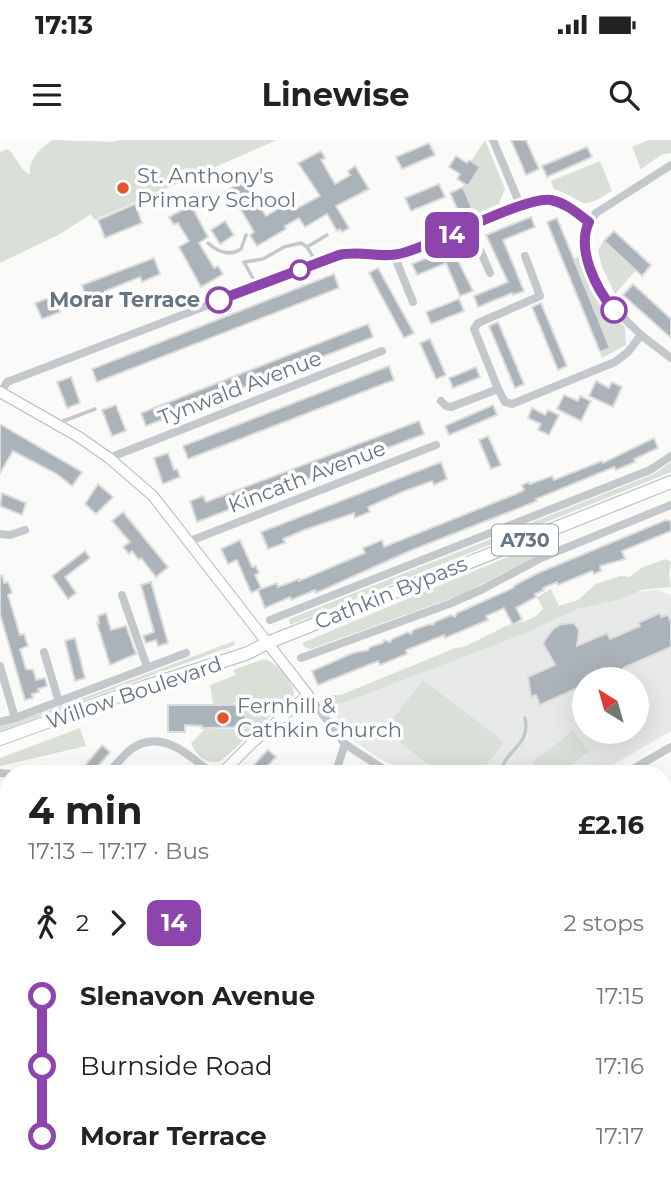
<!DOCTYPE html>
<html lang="en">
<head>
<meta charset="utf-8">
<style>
  :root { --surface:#fff; --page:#f6f6f6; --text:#222; --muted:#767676 }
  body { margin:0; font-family:Montserrat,sans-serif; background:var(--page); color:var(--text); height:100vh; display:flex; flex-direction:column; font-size:26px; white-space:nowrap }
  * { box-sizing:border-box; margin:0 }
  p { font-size:23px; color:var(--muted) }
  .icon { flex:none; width:38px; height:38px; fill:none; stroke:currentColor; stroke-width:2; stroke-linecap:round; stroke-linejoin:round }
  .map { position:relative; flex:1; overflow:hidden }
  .sheet { position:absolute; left:0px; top:625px; width:672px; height:422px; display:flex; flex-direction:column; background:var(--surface); border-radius:28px 28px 0 0; box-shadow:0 7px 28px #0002 }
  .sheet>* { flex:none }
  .badge { padding:0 14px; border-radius:10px; font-size:24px; line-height:46px }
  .needle { width:46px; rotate:323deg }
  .buttons { position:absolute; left:572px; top:527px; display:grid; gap:14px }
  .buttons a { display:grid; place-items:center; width:77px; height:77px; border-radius:50%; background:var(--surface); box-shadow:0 7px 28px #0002; font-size:35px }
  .map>.badge { position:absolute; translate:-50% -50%; box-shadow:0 0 0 4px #fff }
  .legs { display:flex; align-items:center; gap:10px; height:77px; padding:0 28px; font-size:23px }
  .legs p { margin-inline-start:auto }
  .summary { display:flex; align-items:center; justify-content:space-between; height:119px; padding:0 28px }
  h1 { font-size:38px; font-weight:700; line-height:52px }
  ul { padding:0 28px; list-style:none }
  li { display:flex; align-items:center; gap:24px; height:70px; font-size:26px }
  li i { display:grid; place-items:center; width:10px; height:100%; margin:0 9px; background:currentColor }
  li i::after { content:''; width:18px; height:18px; margin:-9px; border:5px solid; border-radius:50%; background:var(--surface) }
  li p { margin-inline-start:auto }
  li:first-child i { background:linear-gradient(#0000 50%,currentColor 0) }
  li:last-child i { background:linear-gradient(currentColor 50%,#0000 0) }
  .status { display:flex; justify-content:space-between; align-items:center; height:49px; padding:0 35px; background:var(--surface); direction:ltr }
  .status svg { height:19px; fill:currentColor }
  header { display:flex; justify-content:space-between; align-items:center; height:91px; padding:0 28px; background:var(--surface); font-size:32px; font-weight:700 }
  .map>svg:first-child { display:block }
  .built { fill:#e8e9e9; fill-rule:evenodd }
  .green { fill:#dadfd7 }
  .building { fill:#aab3b9; stroke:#dcdcda; stroke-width:2 }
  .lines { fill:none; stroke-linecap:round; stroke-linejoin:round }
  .secondary-casing { stroke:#b3babf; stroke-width:12 }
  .primary-casing { stroke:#b5babe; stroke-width:14 }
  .lane { stroke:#c3c8cc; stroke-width:3.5 }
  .street { stroke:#c3c8cc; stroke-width:8 }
  .secondary { stroke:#fff; stroke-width:10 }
  .primary { stroke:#fff; stroke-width:12 }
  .line-1-casing { stroke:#fff; stroke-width:16 }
  .line-1 { stroke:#8e44ad; stroke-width:10 }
  .poi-dot { fill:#e4572e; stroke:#fff; stroke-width:2.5 }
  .stop-1-dot { fill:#fff; stroke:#8e44ad; stroke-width:3.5 }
  .labels { text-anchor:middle; stroke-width:7; stroke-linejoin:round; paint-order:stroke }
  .shield { fill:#fff; stroke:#939fa8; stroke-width:2 }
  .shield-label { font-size:19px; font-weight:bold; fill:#657683 }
  .poi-label { font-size:21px; fill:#657683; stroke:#fff; text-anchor:start }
  .stop-label { font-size:21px; font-weight:bold; fill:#657683; stroke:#fff; text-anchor:end }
  .street-label { font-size:21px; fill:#657683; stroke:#fff }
</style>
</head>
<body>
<div class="status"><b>17:13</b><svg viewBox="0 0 49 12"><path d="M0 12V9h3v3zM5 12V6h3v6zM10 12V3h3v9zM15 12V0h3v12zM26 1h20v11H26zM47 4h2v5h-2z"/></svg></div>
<header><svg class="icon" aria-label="menu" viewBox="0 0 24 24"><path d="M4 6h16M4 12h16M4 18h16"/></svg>Linewise<svg class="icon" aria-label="search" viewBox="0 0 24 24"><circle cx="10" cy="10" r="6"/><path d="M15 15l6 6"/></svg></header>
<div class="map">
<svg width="671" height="1045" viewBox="0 0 671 1045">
  <rect width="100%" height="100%" fill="#fafaf8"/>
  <path class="built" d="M657 450 671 455V591L599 633H410L384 621 355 602 326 564 563 473 624 453ZM584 539H637V592H584Z"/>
  <g class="green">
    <path d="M53 0 113 2 120 0H277L94 80 91 74 60 94 0 123V12L8 9C18 18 18 28 30 35 28 19 41 8 53 0Z"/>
    <path d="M485 0 505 49 499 64 462 80 459 73 471 68 463 47 465 44 468 45 480 27 471 21Z"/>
    <path d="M649 0H671V13L661 15 641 29 632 7Z"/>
    <path d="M600 21 612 51C576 73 588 60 554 49L551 41Z"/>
    <path d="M604 101 636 130 615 154 602 127 598 110Z"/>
    <path d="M581 115C591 149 599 162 625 187L626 205 602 218 600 212 610 207 574 119Z"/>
    <path d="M671 322V332L290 485 289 479 654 334Z"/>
    <path d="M541 403 544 412 463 454 311 509 306 508 302 503Z"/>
    <path d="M665 419 671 422 669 433 671 447 642 450 620 459 577 469 523 494 348 561 325 566 323 563 332 555H341L455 508 464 507 506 486 526 481 536 476 543 469 537 457 551 449 559 466 578 460 596 444 620 436 629 437 641 428Z"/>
    <path d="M234 501 235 505 0 591V586L59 567Z"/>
    <path d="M264 519C276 521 295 543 294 555L222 620C208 627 196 616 191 603L205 589H246V563L213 565 210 545 236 535 233 530Z"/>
    <path d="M423 540 504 602 480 633H440L384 590Z"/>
    <path d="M80 588 86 606 0 626V618Z"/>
    <path d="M573 591 589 611 561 633H540L532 623Z"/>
    <path d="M59 1038H455L461 1045H56Z"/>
  </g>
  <g class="building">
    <path d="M511 0H526L539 29 526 35Z"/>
    <path d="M429 3 435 15 402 29 396 17Z"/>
    <path d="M587 7 592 17 547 37 542 26Z"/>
    <path d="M321 11 325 18 321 20 335 44 350 35 348 31 355 26 369 49 336 66 349 88 342 92 340 89 337 91 327 74 305 87 299 78 285 86 286 89 257 106 250 95 254 92 234 58 229 60 225 52 247 38 254 50 251 51 266 76 293 60 298 68 320 56 298 23Z"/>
    <path d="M456 16 467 23 469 20 480 27 468 46 457 39 460 34 449 27Z"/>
    <path d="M439 44 445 57 411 71 405 58Z"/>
    <path d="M463 47 472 68 459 73 450 53Z"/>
    <path d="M135 64 142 83 105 98 98 80Z"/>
    <path d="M191 65 208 97 199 103 214 128 218 126 223 134 201 147 179 107 189 101 178 83 174 85 169 77Z"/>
    <path d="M531 77 535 87 503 100 524 151 513 155 512 153 478 167 474 156 508 142 486 95Z"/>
    <path d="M557 78 610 208 600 212 547 82Z"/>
    <path d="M225 81 234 95 220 104 211 90Z"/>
    <path d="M614 91 651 125 642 136 604 101Z"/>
    <path d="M452 108 473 151 460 156 446 123 417 135 412 124Z"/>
    <path d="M154 118 160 134 142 142 140 137 105 151 107 155 88 162 82 145Z"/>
    <path d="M378 128 414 193 404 198 369 133Z"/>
    <path d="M334 134 339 148 97 242 92 229Z"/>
    <path d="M633 144 671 179V198L623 155Z"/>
    <path d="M54 156 60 172 42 179 35 163Z"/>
    <path d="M459 159 464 171 431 184 426 172Z"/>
    <path d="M541 163 567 226 558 230 532 167Z"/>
    <path d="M498 182 524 244 515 248 489 186Z"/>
    <path d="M368 184 373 197 146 286 141 273Z"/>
    <path d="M430 199 446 235 436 239 420 203Z"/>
    <path d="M389 226 394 240 188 319 183 306Z"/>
    <path d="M476 227 480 237 453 248 449 238Z"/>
    <path d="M71 237 80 263 67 268 57 242Z"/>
    <path d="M596 241 609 248 612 242 622 247 613 267 589 256Z"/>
    <path d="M564 255 578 261 580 256 591 261 581 281 557 269Z"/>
    <path d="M116 265 126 291 112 296 102 270Z"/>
    <path d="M493 265 497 275 449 295 445 286Z"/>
    <path d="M532 268 545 275 548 270 559 275 549 295 538 290 541 284 528 278Z"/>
    <path d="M419 281 424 294 197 382 190 361 203 356 206 362Z"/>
    <path d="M0 284 82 332 72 346 57 334 13 311 0 333Z"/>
    <path d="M488 296 501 325 491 329 479 300Z"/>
    <path d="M654 298 658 308 634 319 635 322 616 330 614 327 536 359 537 361 412 410 316 453 315 450 291 460 290 457 265 468 258 450 277 443 278 447 299 439V441L365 413 363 408 382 400 384 407 516 354 524 350 522 345 529 342 530 344 552 336 554 340 602 321 603 323Z"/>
    <path d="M168 313 174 330 177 329 180 337 163 344 154 318Z"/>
    <path d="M441 322 447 339 434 345 432 341 402 352 368 367 370 372 355 378 354 373 304 390 283 399 285 403 268 409 261 392Z"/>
    <path d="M98 344 113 357 96 374 85 364Z"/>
    <path d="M2 353 26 363 22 375 0 366Z"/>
    <path d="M123 372 168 427 156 437 141 418 139 420 132 411 129 414 123 407 130 402 112 381Z"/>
    <path d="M666 380 671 381V391L622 411 625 419 600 426 601 431 594 434 592 431 558 445 557 442 543 448 544 450 535 454 536 457 516 468 522 479 513 485 504 468 486 476 488 480 445 498 444 495 406 510 407 514 380 525 378 521 318 545 316 541 312 531 353 513 368 510 370 507 383 503 384 500 390 502 392 499 408 492 411 494 413 490 430 484 433 485 435 482 451 475 455 477 457 473 513 448 515 445 538 433Z"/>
    <path d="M240 400 252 427 256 426 259 433 255 435 261 448 251 453 237 420 228 424 221 409Z"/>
    <path d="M85 411 90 418 65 437 76 453 68 459 52 436Z"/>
    <path d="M2 435 4 443 8 442 12 453 8 455 20 495 24 494 28 506 20 509 26 529 33 530 36 540 45 538 47 546 38 549 39 552 32 554 33 558 25 560 0 474V436Z"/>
    <path d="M151 442 168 503 158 506 156 500 146 503 143 496 154 492 141 445Z"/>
    <path d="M106 473 111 490 126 486 136 514 110 525 97 483H99L98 476Z"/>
    <path d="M660 473 661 477 668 475 671 483V507L623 528 624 531 607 539H584V545L540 565 536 555 531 557 528 537 555 525 543 503 553 489 562 484 574 483 579 490 577 506 607 493 610 499 640 486 638 483Z"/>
    <path d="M75 498 85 538 75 541 65 501Z"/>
    <path d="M168 565H245V587L202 588V586L185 585V592H168Z"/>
    <path d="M102 605 110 612 98 626 92 634H78Z"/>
    <path d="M268 610 276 617 260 634H245Z"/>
  </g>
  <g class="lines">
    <g class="secondary-casing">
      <g id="secondary">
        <path d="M0 252 79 297 109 318 153 356 308 555 253 602 221 634"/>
        <path d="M0 819 9 815"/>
      </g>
    </g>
    <g class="primary-casing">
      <path id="primary" d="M0 599 144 547 248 513 267 503 671 342"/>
    </g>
    <g class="lane">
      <path d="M208 103C218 112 229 117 241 109L246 95"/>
      <path d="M307 107 327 95"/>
      <path d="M257 146 244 122 263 119 284 107 301 103 307 107 316 122"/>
      <path d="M61 282 95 269"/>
      <path d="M500 634C505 608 531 607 525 578"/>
      <path d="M262 1045 264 1038"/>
    </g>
    <g class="street">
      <path d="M493 0 521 67"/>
      <path d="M671 25 596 73 587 85 585 101 592 135 605 160 641 195 671 218"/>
      <path d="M470 87 490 133"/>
      <path d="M394 115 413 162"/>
      <path d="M525 116 540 156 478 183 474 189 498 249 505 262 512 264 615 222 628 212 641 195"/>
      <path d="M1 252 7 242 339 115C361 110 382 118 404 113L539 60C559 59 573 70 589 81"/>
      <path d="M441 261 446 266 451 267 498 249"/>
      <path d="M109 318 382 211"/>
      <path d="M0 394 10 395 25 390"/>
      <path d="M190 401 436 305"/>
      <path d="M122 455 147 527"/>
      <path d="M270 480 650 330 671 316"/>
      <path d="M44 512 59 562"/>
      <path d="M301 518 449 464 481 450 541 418 671 365"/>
      <path d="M0 526 15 578"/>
      <path d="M308 555 345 604 391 634"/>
      <path d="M0 582 15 578 186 513"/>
      <path d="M0 633 9 634"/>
      <path d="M107 634C115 626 122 617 130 610 160 587 190 615 212 634"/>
      <path d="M335 634 345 604"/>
      <path d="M624 634 671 607"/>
      <path d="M0 716 9 712"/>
      <path d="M663 730 671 724"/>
      <path d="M663 910 671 916"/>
      <path d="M0 967 9 970"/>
      <path d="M462 1038 467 1045"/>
      <path d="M512 1038 513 1045"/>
      <path d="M50 1045 53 1038"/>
      <path d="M662 1045 671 1038"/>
    </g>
    <use href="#secondary" class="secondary"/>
    <use href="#primary" class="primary"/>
  </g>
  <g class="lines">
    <g class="line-1-casing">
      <path id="line-1" d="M219 160 339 115C361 110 382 119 403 113 435 105 527 55 551 60 566 63 577 73 589 82 576 109 596 149 614 170"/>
    </g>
    <use href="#line-1" class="line-1"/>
  </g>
  <g class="poi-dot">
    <circle cx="123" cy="48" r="7"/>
    <circle cx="223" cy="578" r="7"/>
  </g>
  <g class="stop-1-dot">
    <circle cx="300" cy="130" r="9"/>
    <circle cx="219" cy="160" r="12"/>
    <circle cx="614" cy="170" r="12"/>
  </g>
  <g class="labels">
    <rect class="shield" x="492" y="384.5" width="66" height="31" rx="5"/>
    <g class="shield-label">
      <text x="525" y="407">A730</text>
    </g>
    <g class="poi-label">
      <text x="137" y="43">St. Anthony's<tspan x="137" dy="24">Primary School</tspan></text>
      <text x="237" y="573">Fernhill &amp;<tspan x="237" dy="24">Cathkin Church</tspan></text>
    </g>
    <g class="stop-label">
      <text x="200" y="167">Morar Terrace</text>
    </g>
    <g class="street-label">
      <text transform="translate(240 248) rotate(-21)" y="7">Tynwald Avenue</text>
      <text transform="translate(307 337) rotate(-21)" y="7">Kincath Avenue</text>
      <text transform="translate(391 453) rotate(-22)" y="7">Cathkin Bypass</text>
      <text transform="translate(134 553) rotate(-19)" y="7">Willow Boulevard</text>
    </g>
  </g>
</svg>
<div class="buttons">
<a><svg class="needle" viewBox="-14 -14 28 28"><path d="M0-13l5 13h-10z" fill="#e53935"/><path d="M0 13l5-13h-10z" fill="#767676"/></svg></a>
</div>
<b class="badge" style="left:452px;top:95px;background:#8e44ad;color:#fff">14</b>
<section class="sheet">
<div class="summary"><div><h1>4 min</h1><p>17:13 – 17:17 · Bus</p></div><b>£2.16</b></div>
<div class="legs"><svg class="icon" aria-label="walk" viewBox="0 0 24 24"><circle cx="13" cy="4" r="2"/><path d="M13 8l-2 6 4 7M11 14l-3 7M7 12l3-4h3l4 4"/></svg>2<svg class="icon" aria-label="forward" viewBox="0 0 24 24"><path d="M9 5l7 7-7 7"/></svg><b class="badge" style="background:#8e44ad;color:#fff">14</b><p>2 stops</p></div>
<ul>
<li><i style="color:#8e44ad"></i><b>Slenavon Avenue</b><p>17:15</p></li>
<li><i style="color:#8e44ad"></i><span>Burnside Road</span><p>17:16</p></li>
<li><i style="color:#8e44ad"></i><b>Morar Terrace</b><p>17:17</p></li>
</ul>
</section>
</div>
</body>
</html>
